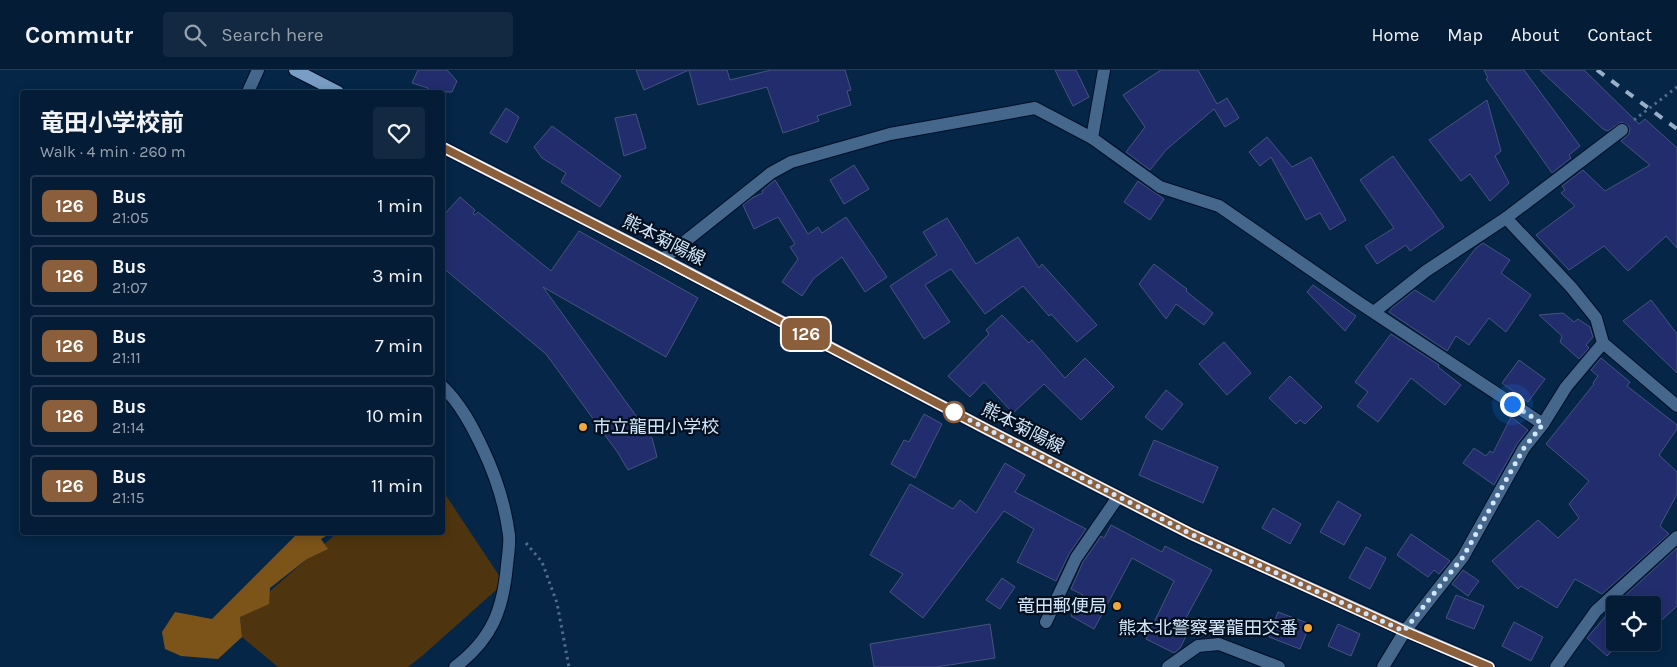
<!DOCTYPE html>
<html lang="en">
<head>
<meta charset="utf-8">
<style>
  :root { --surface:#041c35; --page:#122941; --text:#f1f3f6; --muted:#97a1ad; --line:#253a50 }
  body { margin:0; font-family:Karla,"Noto Sans JP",sans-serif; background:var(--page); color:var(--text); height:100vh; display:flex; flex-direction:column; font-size:19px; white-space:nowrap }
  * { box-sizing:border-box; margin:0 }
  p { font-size:16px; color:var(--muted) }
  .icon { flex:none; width:28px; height:28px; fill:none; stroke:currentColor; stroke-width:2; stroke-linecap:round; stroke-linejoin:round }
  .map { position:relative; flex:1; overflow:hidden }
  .panel { position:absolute; left:20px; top:20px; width:425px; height:445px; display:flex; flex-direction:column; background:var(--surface); border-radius:5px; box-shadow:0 2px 12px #0003,0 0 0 1px var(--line) }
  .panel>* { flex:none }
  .badge { padding:0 10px; border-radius:8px; font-size:18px; line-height:32px }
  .buttons { position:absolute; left:1606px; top:526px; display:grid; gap:10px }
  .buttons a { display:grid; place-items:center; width:55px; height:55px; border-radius:5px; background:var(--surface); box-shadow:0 2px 12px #0003,0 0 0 1px var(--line); font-size:25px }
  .you { position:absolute; width:25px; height:25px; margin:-12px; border:4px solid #fff; border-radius:50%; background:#1a73e8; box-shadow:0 0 0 8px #1a73e833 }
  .map>.badge { position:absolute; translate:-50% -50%; box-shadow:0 0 0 2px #fff }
  .round { display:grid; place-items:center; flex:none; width:52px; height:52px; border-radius:5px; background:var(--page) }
  .summary { display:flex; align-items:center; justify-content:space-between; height:85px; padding:0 20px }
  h1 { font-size:24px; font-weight:700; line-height:38px }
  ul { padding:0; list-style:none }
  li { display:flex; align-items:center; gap:15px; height:62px; margin:0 10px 8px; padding:0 10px; border:2px solid var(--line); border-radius:5px }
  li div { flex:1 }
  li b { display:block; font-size:19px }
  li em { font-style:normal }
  li .badge { min-width:55px; font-weight:700; text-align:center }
  header { display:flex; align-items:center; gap:30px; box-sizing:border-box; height:70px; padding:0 25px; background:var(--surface); border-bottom:1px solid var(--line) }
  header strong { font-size:24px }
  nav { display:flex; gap:28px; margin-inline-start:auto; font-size:18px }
  .search { width:350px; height:45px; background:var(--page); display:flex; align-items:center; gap:12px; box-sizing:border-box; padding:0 18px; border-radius:5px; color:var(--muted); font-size:19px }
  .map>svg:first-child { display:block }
  .green { fill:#4f350f }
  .forest { fill:#7c541a }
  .building { fill:#222d6d; stroke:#47537d }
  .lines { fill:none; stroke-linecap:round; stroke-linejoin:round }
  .minor-casing { stroke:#000e26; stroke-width:14 }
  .major-casing { stroke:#000e26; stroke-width:14 }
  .path { stroke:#526d8a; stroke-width:3; stroke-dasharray:2.5 4; stroke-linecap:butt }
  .minor { stroke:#45678c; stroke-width:12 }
  .major { stroke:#799dc5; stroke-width:12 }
  .rail { stroke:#99b0c8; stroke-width:4; stroke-dasharray:9 9; stroke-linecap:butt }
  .line-casing { stroke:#fff; stroke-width:11 }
  .line { stroke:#8b5e3c; stroke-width:8 }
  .walk { stroke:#d3e6fb; stroke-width:5; stroke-dasharray:0 9 }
  .stop-dot { fill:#fff; stroke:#8b5e3c; stroke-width:2.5 }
  .poi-dot { fill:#efa73e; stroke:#040f1e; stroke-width:2 }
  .labels { text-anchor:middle; stroke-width:4.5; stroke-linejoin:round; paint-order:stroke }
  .street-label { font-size:18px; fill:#d3e6fb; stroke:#040f1e }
  .poi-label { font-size:18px; fill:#d3e6fb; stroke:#040f1e; text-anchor:end }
</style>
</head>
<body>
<header>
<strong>Commutr</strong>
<div class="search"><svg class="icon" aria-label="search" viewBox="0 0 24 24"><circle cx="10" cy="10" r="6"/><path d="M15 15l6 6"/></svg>Search here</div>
<nav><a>Home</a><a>Map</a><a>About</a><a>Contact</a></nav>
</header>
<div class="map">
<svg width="1677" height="597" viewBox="0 0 1677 597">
  <rect width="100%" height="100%" fill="#052647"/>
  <path class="green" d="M443 421 504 513 422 586 408 597H278L242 567 240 547 337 463 442 462Z"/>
  <path class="forest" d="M298 463H331L321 469 328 479 307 489 270 518 269 534 240 547 242 567 218 589 181 586 165 579 162 562 175 542 212 549Z"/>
  <g class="building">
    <path d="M418 0H447L457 11 452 22H425L428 18 412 13Z"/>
    <path d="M636 0H727L730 10 771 0H845L851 20 847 21 851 35 817 46 819 51 783 63 767 17 698 35 689 0 644 20Z"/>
    <path d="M1055 0H1076L1089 27 1073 36Z"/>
    <path d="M1161 0H1198L1217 34 1227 28 1239 48 1225 57 1214 39 1166 80 1150 100 1126 82 1145 57 1123 25Z"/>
    <path d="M1484 0H1524L1580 76 1569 85 1571 88 1552 103 1486 9 1488 8Z"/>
    <path d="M1540 0H1584L1639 54 1645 49 1677 78V178L1666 166 1628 201 1604 176 1569 200 1536 165 1575 136 1561 123 1565 120 1562 116 1583 100 1605 121 1650 95 1621 71 1629 64 1630 59 1628 55 1621 52 1608 61 1603 59Z"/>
    <path d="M1487 30 1501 81 1495 86 1509 113 1490 131 1470 104 1461 111 1429 70Z"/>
    <path d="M506 38 519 47 507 73 490 63Z"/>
    <path d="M636 44 646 78 624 86 615 48Z"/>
    <path d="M552 56 621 106 600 137 561 112 566 103 542 88 534 77Z"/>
    <path d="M1267 67 1292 97 1311 87 1346 150 1330 160 1320 143 1306 150 1271 87 1260 96 1249 82Z"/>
    <path d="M1393 86 1444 157 1410 181 1406 175 1377 194 1365 176 1394 158 1360 110Z"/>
    <path d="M854 95 869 119 844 134 830 110Z"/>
    <path d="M775 110 808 164 818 157 822 163 846 147 887 207 865 222 842 187 814 208 802 226 782 212 798 189 790 177 795 174 778 147 754 159 743 135 752 128 763 123 762 121Z"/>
    <path d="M1138 111 1164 129 1150 150 1124 132Z"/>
    <path d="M460 127 475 140 473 144 475 145 478 142 551 201 579 161 698 228 666 287 543 217 652 368 657 387 628 400 618 383 546 284 442 197V147Z"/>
    <path d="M947 148 976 194 1018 167 1039 198 1042 194 1097 255 1077 272 1051 244 1049 246 1023 216 985 244 951 199 925 215 950 252 924 269 890 216 937 185 923 162Z"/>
    <path d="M1483 173 1510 190 1501 203 1531 225 1506 262 1489 248 1469 275 1456 266 1447 281 1389 242 1392 238 1415 220 1434 232 1476 178Z"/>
    <path d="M1154 194 1187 219 1186 221 1213 243 1204 255 1176 234 1166 249 1139 214Z"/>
    <path d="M1313 215 1356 246 1345 261 1307 222Z"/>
    <path d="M1651 230 1677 264V303L1623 251Z"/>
    <path d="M1563 243 1574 252 1578 249 1590 257 1593 267 1586 275 1589 278 1579 289 1560 272 1562 266 1539 245Z"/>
    <path d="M1002 245 1029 273 1032 270 1065 308 1085 288 1114 317 1081 350 1044 314 1013 343 984 312 970 327 948 306 989 264 986 260Z"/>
    <path d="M1391 264 1439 295 1438 297 1461 315 1445 335 1411 308 1378 352 1357 336 1368 322 1355 312Z"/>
    <path d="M1224 272 1251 303 1227 325 1199 294Z"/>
    <path d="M1601 288 1630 312 1627 316 1677 355V359L1659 385 1677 402V424L1660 456 1669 464 1602 524 1575 509 1557 538 1521 516 1518 519 1492 491 1538 450 1558 468 1579 448 1569 434 1589 411 1546 374 1594 314 1593 313 1598 306 1591 300Z"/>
    <path d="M1519 290 1545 309 1528 332 1502 313Z"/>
    <path d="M1290 306 1322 337 1305 354 1300 350 1296 354 1269 328Z"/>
    <path d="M1166 320 1183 334 1162 360 1145 347Z"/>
    <path d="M924 344 942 354 915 408 891 394 904 370 909 372Z"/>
    <path d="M1511 347 1528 360 1517 374 1494 415 1463 393 1474 378 1486 386 1490 381 1493 383Z"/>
    <path d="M1154 370 1218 397 1203 433 1139 405Z"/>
    <path d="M1005 393 1025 405 1015 422 1086 459 1069 484 1056 511 1017 492 1034 459 1004 441 923 548 890 522 903 504 870 485 910 414 953 439 960 430 976 443Z"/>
    <path d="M1338 431 1361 445 1344 475 1320 462Z"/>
    <path d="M1273 438 1301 454 1290 474 1262 458Z"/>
    <path d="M1111 455 1162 482 1165 476 1212 500 1186 548 1194 551 1180 578 1174 583 1146 569 1174 511 1132 488 1094 559 1071 546 1083 525 1071 519 1083 492 1101 466 1104 468Z"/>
    <path d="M1411 464 1450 491 1439 504 1434 500 1428 507 1397 485Z"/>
    <path d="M1366 477 1386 488 1370 519 1349 508Z"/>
    <path d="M1677 478V536L1652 559V535H1621L1617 533Z"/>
    <path d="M1463 500 1479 511 1468 526 1452 514Z"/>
    <path d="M1002 508 1015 517 1000 539 986 530Z"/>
    <path d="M1456 525 1484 536 1474 559 1446 548Z"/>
    <path d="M1615 535V578L1607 586 1587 568Z"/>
    <path d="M1278 542 1310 554 1300 579 1269 567Z"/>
    <path d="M1514 552 1543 567 1531 591 1502 576Z"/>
    <path d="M990 554 995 588 936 597H874L870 574Z"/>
    <path d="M1338 554 1360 564 1351 586 1328 576Z"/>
  </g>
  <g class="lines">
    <g class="minor-casing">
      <g id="minor">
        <path d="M248 22 258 0"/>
        <path d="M1092 68 1104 0"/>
        <path d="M663 189 771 103 791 92 890 64 1035 38 1092 68 1160 117 1219 136 1358 232 1543 354"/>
        <path d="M1374 242 1426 201 1506 148 1622 60"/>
        <path d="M1603 273 1677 336"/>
        <path d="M442 316C460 333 472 356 482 377 495 404 505 434 509 465 510 474 508 485 507 495 503 540 492 569 455 597"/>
        <path d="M1046 552 1076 488 1118 427"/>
        <path d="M1168 597 1198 576 1219 574 1279 597"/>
        <path d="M1383 597 1405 561 1463 487 1524 378 1543 354 1566 317 1603 273 1596 248 1571 217 1506 148"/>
        <path d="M1556 597 1596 541 1677 467"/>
      </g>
    </g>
    <g class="major-casing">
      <g id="major">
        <path d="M295 0 338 22"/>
        <path d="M442 77 663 189 988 360 1191 464 1405 561 1489 597"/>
      </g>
    </g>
    <g class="path">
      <path d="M1634 50 1677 17"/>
      <path d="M526 473 542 492 557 533 569 597"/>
    </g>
    <use href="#minor" class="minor"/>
    <use href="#major" class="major"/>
    <path class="rail" d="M1597 0 1677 59"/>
  </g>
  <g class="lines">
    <g class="line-casing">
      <path id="line" d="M442 77 662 189 988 360 1191 464 1404 561 1489 597"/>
    </g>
    <use href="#line" class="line"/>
    <path class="walk" d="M954 342 1191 464 1404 561 1463 487 1524 378 1543 354 1512 334"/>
  </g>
  <circle class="stop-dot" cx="954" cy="342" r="10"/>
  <g class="poi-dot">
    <circle cx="583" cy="357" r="5"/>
    <circle cx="1117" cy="536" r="5"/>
    <circle cx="1308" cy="558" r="5"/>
  </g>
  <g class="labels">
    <g class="street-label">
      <text transform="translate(664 170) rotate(27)" y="6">熊本菊陽線</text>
      <text transform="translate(1023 358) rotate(27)" y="6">熊本菊陽線</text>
    </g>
    <g class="poi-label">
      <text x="593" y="363" text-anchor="start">市立龍田小学校</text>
      <text x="1107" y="542">竜田郵便局</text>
      <text x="1298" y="564">熊本北警察署龍田交番</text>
    </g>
  </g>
</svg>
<div class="buttons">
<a><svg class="icon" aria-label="locate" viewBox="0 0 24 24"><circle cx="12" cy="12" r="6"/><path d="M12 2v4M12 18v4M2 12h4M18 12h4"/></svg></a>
</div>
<div class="you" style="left:1512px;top:334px"></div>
<b class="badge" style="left:806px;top:264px;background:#8b5e3c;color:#fff">126</b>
<section class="panel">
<div class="summary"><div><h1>竜田小学校前</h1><p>Walk · 4 min · 260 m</p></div><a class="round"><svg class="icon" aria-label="heart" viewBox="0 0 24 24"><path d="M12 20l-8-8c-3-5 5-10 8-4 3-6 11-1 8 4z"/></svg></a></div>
<ul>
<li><span class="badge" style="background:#8b5e3c;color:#fff">126</span><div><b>Bus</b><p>21:05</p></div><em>1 min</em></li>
<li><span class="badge" style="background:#8b5e3c;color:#fff">126</span><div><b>Bus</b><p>21:07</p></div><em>3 min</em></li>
<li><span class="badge" style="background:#8b5e3c;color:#fff">126</span><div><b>Bus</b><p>21:11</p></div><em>7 min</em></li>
<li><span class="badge" style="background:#8b5e3c;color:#fff">126</span><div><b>Bus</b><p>21:14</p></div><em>10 min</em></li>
<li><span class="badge" style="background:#8b5e3c;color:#fff">126</span><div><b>Bus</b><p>21:15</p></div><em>11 min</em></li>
</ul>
</section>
</div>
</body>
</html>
